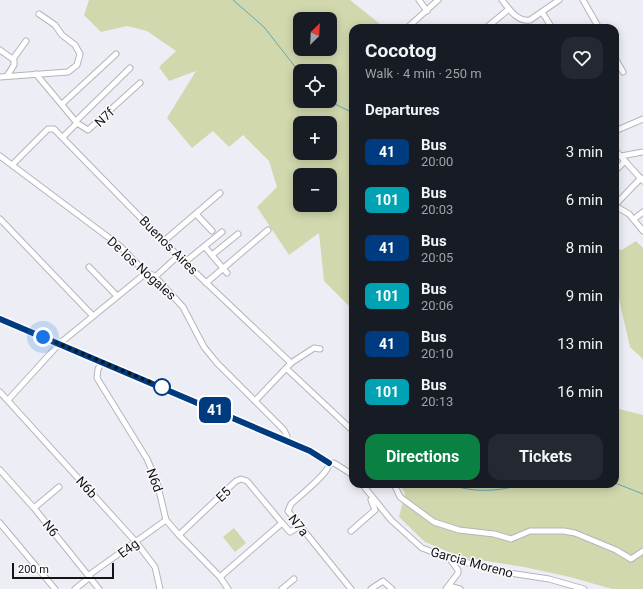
<!DOCTYPE html>
<html lang="en">
<head>
<meta charset="utf-8">
<style>
  :root { --surface:#171b24; --page:#242831; --text:#f1f3f6; --muted:#9ea1a6; --accent:#0b8043 }
  body { margin:0; font-family:Roboto,sans-serif; background:var(--page); color:var(--text); height:100vh; display:flex; flex-direction:column; font-size:15px; white-space:nowrap }
  * { box-sizing:border-box; margin:0 }
  p { font-size:13px; color:var(--muted) }
  .icon { flex:none; width:22px; height:22px; fill:none; stroke:currentColor; stroke-width:2; stroke-linecap:round; stroke-linejoin:round }
  .map { position:relative; flex:1; overflow:hidden }
  .drawer { position:absolute; left:349px; top:24px; width:270px; height:464px; display:flex; flex-direction:column; background:var(--surface); border-radius:12px; box-shadow:0 2px 10px #0003 }
  .drawer>* { flex:none }
  .badge { padding:0 8px; border-radius:6px; font-size:14px; line-height:26px }
  .needle { width:26px; rotate:24deg }
  .controls { position:absolute; left:293px; top:12px; display:grid; gap:8px }
  .controls a { display:grid; place-items:center; width:44px; height:44px; border-radius:8px; background:var(--surface); box-shadow:0 2px 10px #0003; font-size:20px }
  .scale { position:absolute; left:12px; bottom:10px; width:102px; box-sizing:border-box; padding-left:4px; border:2px solid #141417; border-top:0; font-size:11px; line-height:14px; white-space:nowrap; color:#141417; -webkit-text-stroke:3px #fbfbfe; paint-order:stroke }
  .you { position:absolute; width:20px; height:20px; margin:-10px; border:3px solid #fff; border-radius:50%; background:#1a73e8; box-shadow:0 0 0 6px #1a73e833 }
  .map>.badge { position:absolute; translate:-50% -50%; box-shadow:0 0 0 2px #fff }
  h2 { padding:0 16px; font-size:15px; line-height:36px }
  .round { display:grid; place-items:center; flex:none; width:42px; height:42px; border-radius:12px; background:var(--page) }
  .overview { display:flex; align-items:center; justify-content:space-between; height:68px; padding:0 16px }
  h1 { font-size:19px; font-weight:700; line-height:30px }
  .primary-button { display:flex; gap:8px; margin-top:auto; padding:8px 16px }
  .primary-button a { flex:1; height:46px; border-radius:12px; background:var(--accent); color:#fff; font-size:16px; font-weight:700; line-height:46px; text-align:center }
  .primary-button a+a { background:var(--page); color:var(--text) }
  ul { padding:0; list-style:none }
  li { display:flex; align-items:center; gap:12px; height:48px; padding:0 16px }
  li div { flex:1 }
  li b { display:block; font-size:15px }
  li em { font-style:normal }
  li .badge { min-width:44px; font-weight:700; text-align:center }
  .map>svg:first-child { display:block }
  .green { fill:#d1d8ad; fill-rule:evenodd }
  .lines { fill:none; stroke-linecap:round; stroke-linejoin:round }
  .stream { stroke:#62a8ac; stroke-width:1 }
  .minor-casing { stroke:#b4b5bc; stroke-width:7 }
  .minor { stroke:#fff; stroke-width:5 }
  .line-casing { stroke:#fff; stroke-width:9 }
  .line { stroke:#003b80; stroke-width:6 }
  .walk { stroke:#141417; stroke-width:4; stroke-dasharray:0 7.2 }
  .stop-dot { fill:#fff; stroke:#003b80; stroke-width:2 }
  .labels { text-anchor:middle; stroke-width:3; stroke-linejoin:round; paint-order:stroke }
  .street-label { font-size:13px; fill:#141417; stroke:#fbfbfe }
</style>
</head>
<body>
<div class="map">
<svg width="643" height="589" viewBox="0 0 643 589">
  <rect width="100%" height="100%" fill="#edeef5"/>
  <g class="green">
    <path d="M89 0H350L385 28H353V310L324 281 319 233 289 255 257 207 277 187 269 161 243 135 229 147 213 131 192 148 167 118 196 71 169 81 159 67 176 51 147 31 127 26 101 32 84 15ZM300 19H330V49H300ZM300 71H330V101H300ZM300 123H330V153H300ZM300 175H330V205H300Z"/>
    <path d="M636 241 643 248V359L630 347 615 282V248L622 250Z"/>
    <path d="M615 406 619 409 643 415V589H612L570 577 524 567 461 557 425 542 399 517 405 493 399 484H615Z"/>
    <path d="M234 528 246 543 235 552 223 537Z"/>
  </g>
  <g class="lines">
    <g class="stream">
      <path d="M233 0 264 27 300 73"/>
      <path d="M329 101 353 113"/>
      <path d="M615 483 643 494"/>
      <path d="M451 484C468 493 503 492 520 484"/>
    </g>
    <g class="minor-casing">
      <g id="minor">
        <path d="M419 0 427 11"/>
        <path d="M502 0C509 9 517 22 530 20L559 0"/>
        <path d="M583 0 599 28"/>
        <path d="M542 12 552 28"/>
        <path d="M407 28 438 0"/>
        <path d="M486 28 509 9"/>
        <path d="M0 50 14 60V65L7 76"/>
        <path d="M615 58 623 72"/>
        <path d="M13 59 26 41"/>
        <path d="M36 74 77 123 88 130 140 83"/>
        <path d="M0 77 68 72 77 65 80 54 75 45 62 35 55 25 39 14"/>
        <path d="M62 104 116 54"/>
        <path d="M76 121 130 68"/>
        <path d="M615 131 643 119"/>
        <path d="M63 137 77 123"/>
        <path d="M615 150 643 181"/>
        <path d="M0 156 120 246 146 273 153 275 158 280 183 307 204 347 217 363 284 430 287 436 286 440"/>
        <path d="M621 156 643 152"/>
        <path d="M12 165 48 129H54L178 256 291 363 256 400"/>
        <path d="M615 171 625 161"/>
        <path d="M615 205 641 178"/>
        <path d="M615 206 629 214 643 231"/>
        <path d="M196 214 212 231"/>
        <path d="M0 219 93 316"/>
        <path d="M634 219 643 212"/>
        <path d="M164 241 220 193"/>
        <path d="M205 247 227 273"/>
        <path d="M212 255 238 234"/>
        <path d="M185 262 222 232"/>
        <path d="M89 267 117 296"/>
        <path d="M155 277 178 256"/>
        <path d="M206 283 268 230"/>
        <path d="M0 319 310 451 329 463"/>
        <path d="M102 362 98 369 97 378 147 459 157 482 166 520 179 535 220 577 228 589"/>
        <path d="M291 363 314 348 320 349"/>
        <path d="M287 369 353 431"/>
        <path d="M0 392 136 542 155 567 160 589"/>
        <path d="M8 400 59 344 146 273"/>
        <path d="M329 463C330 473 299 496 291 504L288 511 351 589"/>
        <path d="M329 463H334L353 475"/>
        <path d="M0 470 34 508 99 589"/>
        <path d="M362 484 391 520 422 548 449 558 503 572 549 579 584 589"/>
        <path d="M394 484 400 497 434 522 459 530 494 534 511 539 530 531H564L575 533 616 550 631 559 643 551"/>
        <path d="M34 508 59 487"/>
        <path d="M0 523 55 589"/>
        <path d="M351 531 375 510 371 500"/>
        <path d="M179 535 236 481 241 479 247 481 282 523"/>
        <path d="M89 575 166 520"/>
        <path d="M220 577 282 523 290 532 300 526"/>
        <path d="M449 586 460 589"/>
        <path d="M75 589 90 577"/>
        <path d="M282 589 294 579"/>
        <path d="M371 589 383 581 392 589"/>
        <path d="M446 589 458 573V570L449 558"/>
      </g>
    </g>
    <use href="#minor" class="minor"/>
  </g>
  <g class="lines">
    <g class="line-casing">
      <path id="line" d="M0 319 310 451 329 463"/>
    </g>
    <use href="#line" class="line"/>
    <path class="walk" d="M43 337 162 387"/>
  </g>
  <circle class="stop-dot" cx="162" cy="387" r="8"/>
  <g class="labels">
    <g class="street-label">
      <text transform="translate(104 117) rotate(-43)" y="5">N7f</text>
      <text transform="translate(169 245) rotate(45)" y="5">Buenos Aires</text>
      <text transform="translate(142 268) rotate(42)" y="5">De los Nogales</text>
      <text transform="translate(155 480) rotate(70)" y="5">N6d</text>
      <text transform="translate(87 487) rotate(48)" y="5">N6b</text>
      <text transform="translate(223 494) rotate(-44)" y="5">E5</text>
      <text transform="translate(299 525) rotate(52)" y="5">N7a</text>
      <text transform="translate(51 528) rotate(51)" y="5">N6</text>
      <text transform="translate(128 548) rotate(-37)" y="5">E4g</text>
      <text transform="translate(472 562) rotate(15)" y="5">Garcia Moreno</text>
    </g>
  </g>
</svg>
<div class="controls">
<a><svg class="needle" viewBox="-14 -14 28 28"><path d="M0-13l5 13h-10z" fill="#e53935"/><path d="M0 13l5-13h-10z" fill="#9ea1a6"/></svg></a>
<a><svg class="icon" aria-label="locate" viewBox="0 0 24 24"><circle cx="12" cy="12" r="6"/><path d="M12 2v4M12 18v4M2 12h4M18 12h4"/></svg></a>
<a>+</a>
<a>−</a>
</div>
<div class="scale">200 m</div>
<div class="you" style="left:43px;top:337px"></div>
<b class="badge" style="left:215px;top:410px;background:#003b80;color:#fff">41</b>
<section class="drawer">
<div class="overview"><div><h1>Cocotog</h1><p>Walk · 4 min · 250 m</p></div><a class="round"><svg class="icon" aria-label="heart" viewBox="0 0 24 24"><path d="M12 20l-8-8c-3-5 5-10 8-4 3-6 11-1 8 4z"/></svg></a></div>
<h2>Departures</h2>
<ul>
<li><span class="badge" style="background:#003b80;color:#fff">41</span><div><b>Bus</b><p>20:00</p></div><em>3 min</em></li>
<li><span class="badge" style="background:#00a3b4;color:#fff">101</span><div><b>Bus</b><p>20:03</p></div><em>6 min</em></li>
<li><span class="badge" style="background:#003b80;color:#fff">41</span><div><b>Bus</b><p>20:05</p></div><em>8 min</em></li>
<li><span class="badge" style="background:#00a3b4;color:#fff">101</span><div><b>Bus</b><p>20:06</p></div><em>9 min</em></li>
<li><span class="badge" style="background:#003b80;color:#fff">41</span><div><b>Bus</b><p>20:10</p></div><em>13 min</em></li>
<li><span class="badge" style="background:#00a3b4;color:#fff">101</span><div><b>Bus</b><p>20:13</p></div><em>16 min</em></li>
</ul>
<div class="primary-button"><a>Directions</a><a>Tickets</a></div>
</section>
</div>
</body>
</html>
